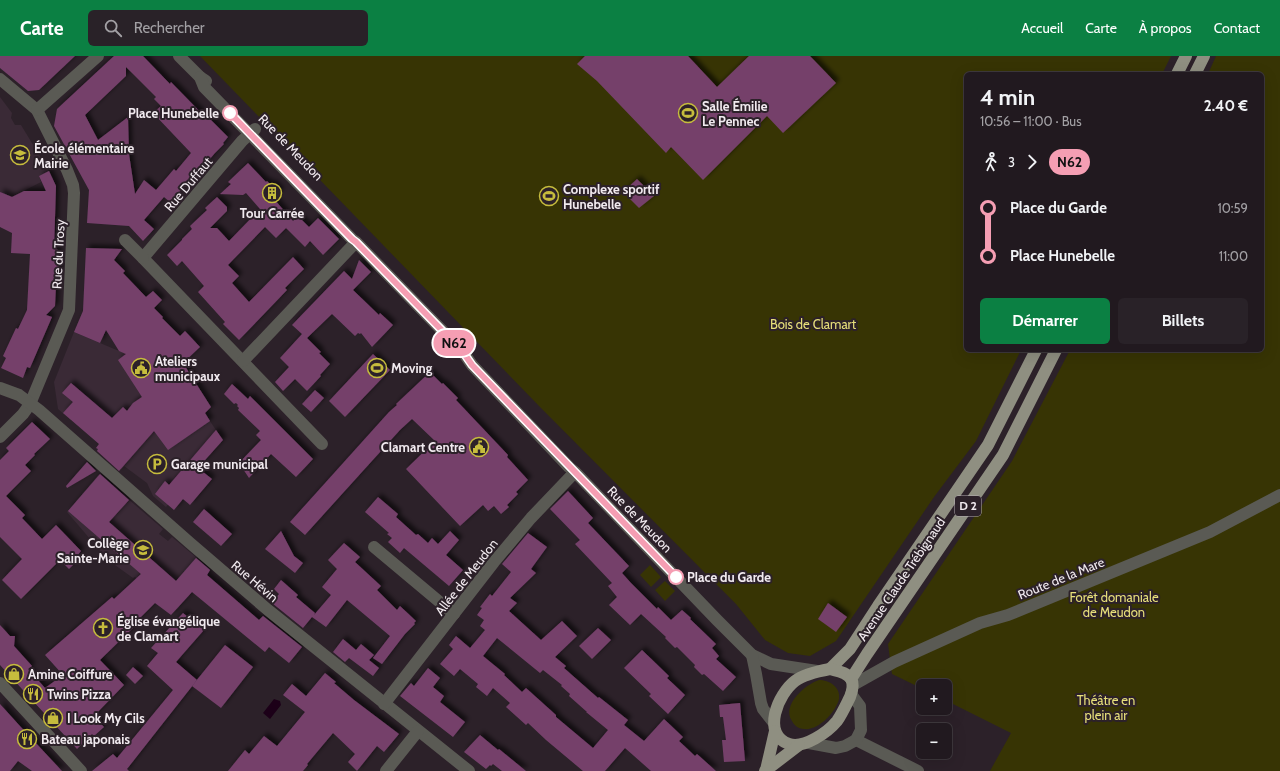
<!DOCTYPE html>
<html lang="fr">
<head>
<meta charset="utf-8">
<style>
  :root { --surface:#21191f; --page:#292228; --text:#f1f3f6; --muted:#a2a0a4; --line:#3e383d; --accent:#0b8043 }
  body { margin:0; font-family:Cabin,sans-serif; background:var(--page); color:var(--text); height:100vh; display:flex; flex-direction:column; font-size:15px; white-space:nowrap }
  * { box-sizing:border-box; margin:0 }
  p { font-size:13px; color:var(--muted) }
  .icon { flex:none; width:22px; height:22px; fill:none; stroke:currentColor; stroke-width:2; stroke-linecap:round; stroke-linejoin:round }
  .map { position:relative; flex:1; overflow:hidden }
  .side { position:absolute; left:964px; top:16px; width:300px; height:280px; display:flex; flex-direction:column; background:var(--surface); border-radius:6px; box-shadow:0 4px 16px #0002,0 0 0 1px var(--line) }
  .side>* { flex:none }
  .badge { padding:0 8px; border-radius:13px; font-size:14px; line-height:26px }
  .controls { position:absolute; left:916px; top:623px; display:grid; gap:8px }
  .controls a { display:grid; place-items:center; width:36px; height:36px; border-radius:6px; background:var(--surface); box-shadow:0 4px 16px #0002,0 0 0 1px var(--line); font-size:20px }
  .map>.badge { position:absolute; translate:-50% -50%; box-shadow:0 0 0 2px #fff }
  .legs { display:flex; align-items:center; gap:6px; height:44px; padding:0 16px; font-size:13px }
  .legs p { margin-inline-start:auto }
  .summary { display:flex; align-items:center; justify-content:space-between; height:68px; padding:0 16px }
  h1 { font-size:22px; font-weight:700; line-height:30px }
  .cta { display:flex; gap:8px; margin-top:auto; padding:8px 16px }
  .cta a { flex:1; height:46px; border-radius:6px; background:var(--accent); color:#fff; font-size:16px; font-weight:700; line-height:46px; text-align:center }
  .cta a+a { background:var(--page); color:var(--text) }
  ul { padding:0 16px; list-style:none }
  li { display:flex; align-items:center; gap:14px; height:48px; font-size:15px }
  li i { display:grid; place-items:center; width:6px; height:100%; margin:0 5px; background:currentColor }
  li i::after { content:''; width:10px; height:10px; margin:-5px; border:3px solid; border-radius:50%; background:var(--surface) }
  li p { margin-inline-start:auto }
  li:first-child i { background:linear-gradient(#0000 50%,currentColor 0) }
  li:last-child i { background:linear-gradient(currentColor 50%,#0000 0) }
  header { display:flex; align-items:center; gap:24px; box-sizing:border-box; height:56px; padding:0 20px; background:var(--accent); color:#fff }
  header strong { font-size:19px }
  nav { display:flex; gap:22px; margin-inline-start:auto; font-size:14px }
  .search { width:280px; height:36px; background:var(--page); display:flex; align-items:center; gap:10px; box-sizing:border-box; padding:0 14px; border-radius:6px; color:var(--muted); font-size:15px }
  .map>svg:first-child { display:block }
  .built { fill:#3a2a36 }
  .green { fill:#373404 }
  .water { fill:#1c0018 }
  .building { fill:#75406b; fill-rule:evenodd; filter:url(#shadow) }
  .lines { fill:none; stroke-linecap:round; stroke-linejoin:round }
  .minor { stroke:#5a5a54; stroke-width:12 }
  .major { stroke:#8f8f81; stroke-width:12 }
  .line-1-casing { stroke:#fff; stroke-width:9 }
  .line-1 { stroke:#f59eb3; stroke-width:6 }
  .stop-1-dot { fill:#fff; stroke:#f59eb3; stroke-width:2 }
  .labels { text-anchor:middle; stroke-width:4; stroke-linejoin:round; paint-order:stroke }
  .shield { fill:#2c2129; stroke:#b6aeb4; stroke-width:1 }
  .shield-label { font-size:12px; font-weight:bold; fill:#f1eaef }
  .poi-label { font-size:13px; font-weight:bold; fill:#f1eaef; stroke:#2c2129; text-anchor:start }
  .stop-label { font-size:13px; font-weight:bold; fill:#f1eaef; stroke:#2c2129; text-anchor:end }
  .street-label { font-size:13px; fill:#f1eaef; stroke:#2c2129 }
  .park-label { font-size:13px; fill:#e7df7a; stroke:#2c2129 }
</style>
</head>
<body>
<header>
<strong>Carte</strong>
<div class="search"><svg class="icon" aria-label="search" viewBox="0 0 24 24"><circle cx="10" cy="10" r="6"/><path d="M15 15l6 6"/></svg>Rechercher</div>
<nav><a>Accueil</a><a>Carte</a><a>À propos</a><a>Contact</a></nav>
</header>
<div class="map">
<svg width="1280" height="715" viewBox="0 0 1280 715">
  <defs>
    <filter id="shadow"><feDropShadow dx="3.5" dy="-3.5" stdDeviation="2" flood-color="#0009"/></filter>
  </defs>
  <rect width="100%" height="100%" fill="#2c2129"/>
  <g class="built">
    <path d="M0 41 12 57 11 62 15 69H21L49 115 39 120 41 126 14 140 0 168Z"/>
    <path d="M142 264 222 383 166 451 153 440 147 427 124 410 121 413 96 392 125 357 122 353 112 363 71 364 58 353 54 326 74 276 119 295Z"/>
    <path d="M99 418 163 473 159 478 168 485 172 481 211 514 177 553 135 521 133 522 108 504 67 456Z"/>
  </g>
  <g class="green">
    <path d="M200 0H1171L1162 18H966V294H1021L976 385 934 441 836 585 810 600 788 597 765 584 736 548 540 351Z"/>
    <path d="M1216 0H1280V715H990L1011 677 945 644V630H923V633L892 618 888 588 1012 405 1070 294H1262V18H1208Z"/>
    <path d="M650 509 661 521 651 531 640 519Z"/>
    <path d="M665 525 675 535 665 545 655 534Z"/>
    <path d="M819 624C829 624 841 631 839 643 836 656 818 675 804 673 798 673 794 669 792 665 781 649 806 628 819 624Z"/>
  </g>
  <path class="water" d="M274 643 280 645 281 649 270 663 263 657Z"/>
  <g class="building">
    <path d="M0 0H75L39 34 28 35 0 12Z"/>
    <path d="M114 0H143L170 28 171 26 208 64 210 63 228 81 223 87 224 88 215 97 186 131 185 130 170 146 164 141 144 164 154 173 143 185 129 170 87 167 89 134 54 70 57 53ZM126 11 156 41 154 43 161 50 153 57 191 97 176 115 174 113 156 134 144 124 135 138 129 98 128 61 98 84 85 59 126 20Z"/>
    <path d="M585 0H688L717 31 749 0H810L836 27 783 77 767 60 703 124 671 91 666 97 597 25 577 8Z"/>
    <path d="M248 107 266 126 267 125 271 129 273 127 281 135 274 143 293 165 298 160 309 171 318 162 339 183 323 199 310 185 305 191 286 172 288 170 276 182 265 171 228 209 239 220 232 227 249 246 293 201 304 213 285 232 287 234 265 257 239 284 223 268 225 266 198 236 204 230 182 205 177 210 167 199 182 184V183L192 173 190 170 207 154 205 152 217 141 227 151V155L210 172H217L229 185 260 153 246 137 243 139 220 138 231 128 228 126Z"/>
    <path d="M49 115 56 130 54 193 58 194 57 205H59L58 229H56L55 250 46 259 52 261 30 312 27 311 23 322 1 312 6 302 3 300 16 272 18 273 27 254 30 198 11 197 12 177 0 171V136L12 141 24 135H46L39 120Z"/>
    <path d="M637 123 654 140 639 152 623 136Z"/>
    <path d="M86 192 122 193 114 204 125 215 123 217 146 241 153 235 162 244 154 252 163 261 162 262 180 280 185 275 200 291 183 307 211 351 205 357 210 365 168 394 154 375 119 415 97 395 98 393 96 392 99 388 63 357 73 346 62 337 71 327 112 362 123 351 127 355 133 347 142 341 118 304 126 298 119 295 106 274 100 287 74 276 83 255Z"/>
    <path d="M359 204 371 216 353 234 379 259 380 257 393 269 372 291 361 277 360 278 358 277 355 280 332 258 307 282 321 296 319 297 330 308 320 319 321 320 307 335 295 323 283 335 275 326 289 311 280 302 302 278 292 269 344 215 352 223Z"/>
    <path d="M373 298 390 314 345 361 329 345Z"/>
    <path d="M430 316 442 328 443 327 458 342 456 344 508 399 507 401 528 424 516 436 518 438 507 449 509 451 501 458 494 450 488 455 483 449 460 470 406 413 435 385 412 363 400 374 305 479 290 466 389 356 397 349 396 348Z"/>
    <path d="M232 328 248 343 250 340 313 403 296 421 271 398 249 422 239 407 261 384 256 379 260 375 238 354 239 352 237 350 238 349 236 347 234 348 224 338Z"/>
    <path d="M315 334 324 342 311 356 302 348Z"/>
    <path d="M32 366 50 383 34 398 35 399 25 409 31 415 6 440 25 459 22 462 42 483 56 469 81 495 77 500 80 502 69 513 60 504 21 543 2 524 22 503 0 481V404L9 395 6 392Z"/>
    <path d="M216 374 223 384 198 412 212 423 190 449 183 443 174 454 155 438 165 425 169 429Z"/>
    <path d="M87 406 96 415 67 432 66 430Z"/>
    <path d="M100 418 129 444 109 466 176 525 196 502 210 514 207 519 259 564 263 560 302 591 289 607 269 591 265 596 192 536 171 559 155 547 134 568 136 569 100 604 124 629 94 660 104 671 94 680 92 678 77 693 0 609V569L10 580H15L14 590 32 610 28 613 45 632 63 619 45 599 112 541 114 543 141 518 68 455Z"/>
    <path d="M568 435 593 462 588 467 629 510 622 517 631 527 657 553 658 551 671 564 682 554 691 562 690 563 716 588 712 592 719 600 716 603 736 621 723 635 704 618 702 619 694 611 695 609 677 591 675 592 665 582 666 581 641 558 630 569 609 549 617 541 608 530 612 527 575 488 580 484 550 453Z"/>
    <path d="M378 441 398 458 396 461 416 479 418 478 428 487 432 482 438 488 450 475 459 484 446 499 463 514 449 530 404 492 400 497 388 486 392 482 387 478 389 477 365 456Z"/>
    <path d="M204 453 232 478 221 490 193 466Z"/>
    <path d="M281 475 294 500 303 507 295 517 265 493Z"/>
    <path d="M528 477 547 491 531 513 536 517 510 542 517 547 509 555 541 584 562 565 577 580 555 601 566 610 564 612 598 642 599 641 628 664 624 669 644 685 664 663 683 681 679 685 695 700 697 698 716 715H651L625 692 605 715H583L546 684 528 667 526 669 506 651 510 647 493 632 487 640 476 631 478 628 460 613 454 620 440 608 453 593 449 589 456 580 470 592 485 574 480 570 484 564 477 559 482 552 480 551 490 538 492 540 511 516 502 508ZM497 582 540 617 543 614 562 629 561 630 570 638 569 640 587 656H586L608 674 593 692 556 661V659L526 632 522 636 504 619 505 618 483 600Z"/>
    <path d="M344 487 360 501 355 506 381 530 377 534 397 554 400 550 416 565 414 567 415 568 405 578 382 608 373 602 390 580 347 544 326 571 312 561 303 572 272 547 279 538 274 533 281 524 298 539 296 541 315 557 314 559 331 539 322 531 337 513 328 504Z"/>
    <path d="M828 547 847 561 836 576 818 563Z"/>
    <path d="M183 557 204 574 176 606 197 624 127 713 129 715H92L113 698 117 702 173 634 147 610 158 597 151 592Z"/>
    <path d="M598 572 611 584 592 603 579 590Z"/>
    <path d="M343 583 356 594 361 588 374 599 369 604 379 612 373 620 349 602 345 606 333 596Z"/>
    <path d="M225 589 253 611 221 652 192 630Z"/>
    <path d="M642 594 669 620 667 622 685 639 668 658 649 640 651 638 624 612Z"/>
    <path d="M133 611 143 620 135 628 126 619Z"/>
    <path d="M428 612 440 622 433 631 444 640 440 646 465 666 453 681 400 640 411 627 414 630Z"/>
    <path d="M325 617 336 626 334 627 354 644 399 678 384 696 377 690 357 715 348 706 355 698 333 677 307 708 308 709 303 715H228L245 694 249 698 264 680 277 690 305 656 283 639 292 628 306 640Z"/>
    <path d="M740 647 745 705 724 706 722 684H726L723 661H720L719 649Z"/>
    <path d="M0 648 19 669 62 715H32L18 705 10 715H0Z"/>
    <path d="M480 679 498 694 499 693 526 715H502L493 708 491 710 490 709 486 713 464 696Z"/>
  </g>
  <g class="lines">
    <g class="minor">
      <path d="M179 0 200 21 206 25"/>
      <path d="M200 21 204 31 352 183 356 186 463 296 472 309 569 411 575 416 717 564 752 599 771 608 817 615"/>
      <path d="M0 23 37 54 67 114 73 129 74 137 69 254 30 348 23 358 0 381"/>
      <path d="M37 54 98 0"/>
      <path d="M255 73 242 85 143 202 322 388"/>
      <path d="M125 184 143 202"/>
      <path d="M243 305 356 186"/>
      <path d="M0 332 19 339 39 354 190 487 268 554 469 715"/>
      <path d="M374 491 454 558"/>
      <path d="M752 599 756 618 761 647 763 653 774 667"/>
      <path d="M0 627 81 715"/>
      <path d="M853 629 894 606 980 567 1008 559 1210 476 1280 439"/>
      <path d="M384 648 494 506 531 462 575 416"/>
      <path d="M856 684 918 715"/>
      <path d="M809 687 836 692 845 690 856 684 861 674 860 650 851 638"/>
      <path d="M386 715 418 675"/>
    </g>
    <g class="major">
      <path d="M1177 18 1186 0"/>
      <path d="M1195 18 1204 0"/>
      <path d="M830 613 850 593 878 550 988 389 1036 294"/>
      <path d="M830 613C837 615 847 616 851 623 854 628 852 636 850 641 846 649 842 658 837 665 828 676 804 693 789 688 761 678 778 638 795 625 804 618 819 615 830 613Z"/>
      <path d="M851 623 867 598 1003 399 1056 294"/>
      <path d="M766 714 775 675"/>
      <path d="M765 715 799 689"/>
    </g>
  </g>
  <g class="lines">
    <g class="line-1-casing">
      <path id="line-1" d="M230 57 352 183 356 186 463 296 472 309 676 521"/>
    </g>
    <use href="#line-1" class="line-1"/>
  </g>
  <defs>
    <g id="stadium-ring" transform="scale(1)"><circle r="9.5" fill="#2c2129" stroke="#c6bc3d" stroke-width="1.5"/><path d="M0-5a6.5 5 0 1 0 0 10a6.5 5 0 1 0 0-10ZM-3.5-1.8h7v3.6h-7Z" fill="#c6bc3d"/></g>
    <g id="school-ring" transform="scale(1)"><circle r="9.5" fill="#2c2129" stroke="#c6bc3d" stroke-width="1.5"/><path d="M0-5L7-2L0 1L-7-2ZM-4 1L0 2.5L4 1V4Q0 6-4 4Z" fill="#c6bc3d"/></g>
    <g id="building-ring" transform="scale(1)"><circle r="9.5" fill="#2c2129" stroke="#c6bc3d" stroke-width="1.5"/><path d="M-4-6H4V6H1V3H-1V6H-4ZM-2.5-4.3h1.7v1.8h-1.7ZM.8-4.3h1.7v1.8H.8ZM-2.5-1h1.7V.8h-1.7ZM.8-1h1.7V.8H.8Z" fill="#c6bc3d"/></g>
    <g id="civic-ring" transform="scale(1)"><circle r="9.5" fill="#2c2129" stroke="#c6bc3d" stroke-width="1.5"/><path d="M-.6-6.5H3V-4.5H.6V-3L4-1V1h2V6H-6V1h2V-1L-.6-3ZM-1.2 2.5V6h2.4V2.5Z" fill="#c6bc3d"/></g>
    <g id="parking-ring" transform="scale(1)"><circle r="9.5" fill="#2c2129" stroke="#c6bc3d" stroke-width="1.5"/><path d="M-3.5-5.5H1a3.5 3.5 0 0 1 0 7H-1V5.5H-3.5ZM-1-3.4V-.6H.8a1.4 1.4 0 0 0 0-2.8Z" fill="#c6bc3d"/></g>
    <g id="church-ring" transform="scale(1)"><circle r="9.5" fill="#2c2129" stroke="#c6bc3d" stroke-width="1.5"/><path d="M-1.2-6h2.4v3.5h3.3v2.4h-3.3V6h-2.4V-.1h-3.3v-2.4h3.3Z" fill="#c6bc3d"/></g>
    <g id="shop-ring" transform="scale(1)"><circle r="9.5" fill="#2c2129" stroke="#c6bc3d" stroke-width="1.5"/><path d="M-5-2.5h2.3a2.7 3.5 0 0 1 5.4 0H5L5.5 6h-11ZM-1.5-2.5h3a1.5 2.3 0 0 0-3 0Z" fill="#c6bc3d"/></g>
    <g id="restaurant-ring" transform="scale(1)"><circle r="9.5" fill="#2c2129" stroke="#c6bc3d" stroke-width="1.5"/><path d="M-5-6h1v4h1v-4h1v4h1v-4h1v5L-1.5 .5V6h-2V.5L-5-1ZM5-6V6H3V1.5H1.5Q1.5-4 5-6Z" fill="#c6bc3d"/></g>
  </defs>
  <g fill-rule="evenodd">
    <use href="#stadium-ring" x="688" y="57"/>
    <use href="#school-ring" x="20" y="99"/>
    <use href="#building-ring" x="272" y="137"/>
    <use href="#stadium-ring" x="549" y="140"/>
    <use href="#civic-ring" x="141" y="312"/>
    <use href="#stadium-ring" x="377" y="312"/>
    <use href="#civic-ring" x="479" y="391"/>
    <use href="#parking-ring" x="157" y="408"/>
    <use href="#school-ring" x="143" y="494"/>
    <use href="#church-ring" x="103" y="572"/>
    <use href="#shop-ring" x="14" y="618"/>
    <use href="#restaurant-ring" x="33" y="638"/>
    <use href="#shop-ring" x="53" y="662"/>
    <use href="#restaurant-ring" x="27" y="683"/>
  </g>
  <g class="stop-1-dot">
    <circle cx="230" cy="57" r="7"/>
    <circle cx="676" cy="521" r="7"/>
  </g>
  <g class="labels">
    <rect class="shield" x="955" y="440" width="26" height="20" rx="3"/>
    <g class="shield-label">
      <text x="968" y="454">D 2</text>
    </g>
    <g class="poi-label">
      <text x="702" y="55">Salle Émilie<tspan x="702" dy="15">Le Pennec</tspan></text>
      <text x="34" y="97">École élémentaire<tspan x="34" dy="15">Mairie</tspan></text>
      <text x="563" y="138">Complexe sportif<tspan x="563" dy="15">Hunebelle</tspan></text>
      <text x="272" y="162" text-anchor="middle">Tour Carrée</text>
      <text x="155" y="310">Ateliers<tspan x="155" dy="15">municipaux</tspan></text>
      <text x="391" y="317">Moving</text>
      <text x="465" y="396" text-anchor="end">Clamart Centre</text>
      <text x="171" y="413">Garage municipal</text>
      <text x="129" y="492" text-anchor="end">Collège<tspan x="129" dy="15">Sainte-Marie</tspan></text>
      <text x="117" y="570">Église évangélique<tspan x="117" dy="15">de Clamart</tspan></text>
      <text x="28" y="623">Amine Coiffure</text>
      <text x="47" y="643">Twins Pizza</text>
      <text x="67" y="667">I Look My Cils</text>
      <text x="41" y="688">Bateau japonais</text>
    </g>
    <g class="stop-label">
      <text x="219" y="62">Place Hunebelle</text>
      <text x="687" y="526" text-anchor="start">Place du Garde</text>
    </g>
    <g class="street-label">
      <text transform="translate(291 91) rotate(46)" y="5">Rue de Meudon</text>
      <text transform="translate(188 128) rotate(-50)" y="5">Rue Duffaut</text>
      <text transform="translate(58 198) rotate(-87)" y="5">Rue du Trosy</text>
      <text transform="translate(640 463) rotate(46)" y="5">Rue de Meudon</text>
      <text transform="translate(466 521) rotate(-52)" y="5">Allée de Meudon</text>
      <text transform="translate(1061 522) rotate(-22)" y="5">Route de la Mare</text>
      <text transform="translate(901 523) rotate(-56)" y="5">Avenue Claude Trébignaud</text>
      <text transform="translate(255 525) rotate(40)" y="5">Rue Hévin</text>
    </g>
    <g class="park-label">
      <text x="813" y="273">Bois de Clamart</text>
      <text x="1114" y="546">Forêt domaniale<tspan x="1114" dy="15">de Meudon</tspan></text>
      <text x="1106" y="649">Théâtre en<tspan x="1106" dy="15">plein air</tspan></text>
    </g>
  </g>
</svg>
<div class="controls">
<a>+</a>
<a>−</a>
</div>
<b class="badge" style="left:454px;top:287px;background:#f59eb3;color:#111">N62</b>
<section class="side">
<div class="summary"><div><h1>4 min</h1><p>10:56 – 11:00 · Bus</p></div><b>2.40 €</b></div>
<div class="legs"><svg class="icon" aria-label="walk" viewBox="0 0 24 24"><circle cx="13" cy="4" r="2"/><path d="M13 8l-2 6 4 7M11 14l-3 7M7 12l3-4h3l4 4"/></svg>3<svg class="icon" aria-label="forward" viewBox="0 0 24 24"><path d="M9 5l7 7-7 7"/></svg><b class="badge" style="background:#f59eb3;color:#111">N62</b></div>
<ul>
<li><i style="color:#f59eb3"></i><b>Place du Garde</b><p>10:59</p></li>
<li><i style="color:#f59eb3"></i><b>Place Hunebelle</b><p>11:00</p></li>
</ul>
<div class="cta"><a>Démarrer</a><a>Billets</a></div>
</section>
</div>
</body>
</html>
